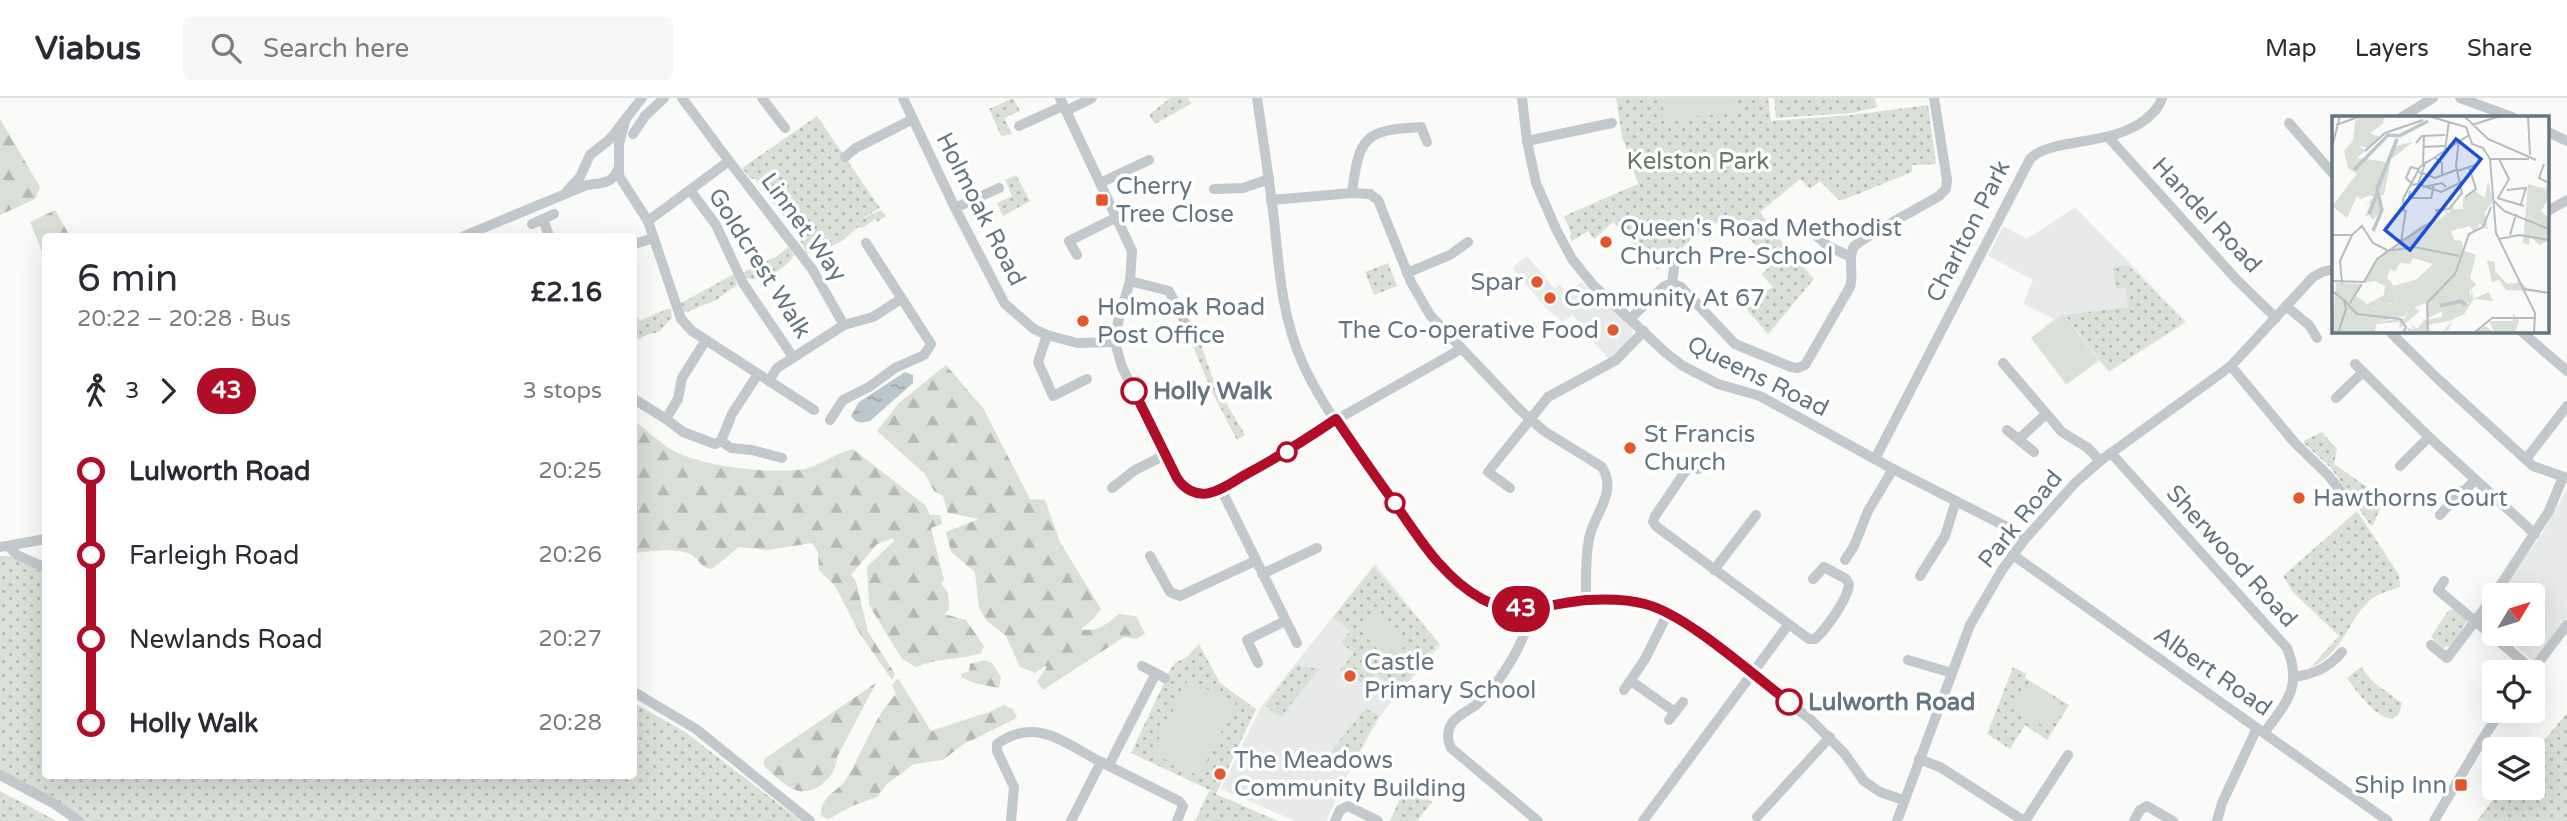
<!DOCTYPE html>
<html lang="en">
<head>
<meta charset="utf-8">
<style>
  :root { --surface:#fff; --page:#f7f7f7; --text:#2b2b33; --muted:#7c7c81; --line:#e1e1e2 }
  body { margin:0; font-family:"Varela Round",sans-serif; background:var(--page); color:var(--text); height:100vh; display:flex; flex-direction:column; font-size:26px; white-space:nowrap }
  * { box-sizing:border-box; margin:0 }
  p { font-size:23px; color:var(--muted) }
  .icon { flex:none; width:38px; height:38px; fill:none; stroke:currentColor; stroke-width:2; stroke-linecap:round; stroke-linejoin:round }
  .map { position:relative; flex:1; overflow:hidden }
  .details { position:absolute; left:42px; top:135px; width:595px; height:546px; display:flex; flex-direction:column; background:var(--surface); border-radius:7px; box-shadow:0 7px 28px #0002 }
  .details>* { flex:none }
  .badge { padding:0 14px; border-radius:23px; font-size:24px; line-height:46px }
  .needle { width:46px; rotate:52deg }
  .controls { position:absolute; left:2482px; top:485px; display:grid; gap:14px }
  .controls a { display:grid; place-items:center; width:63px; height:63px; border-radius:7px; background:var(--surface); box-shadow:0 7px 28px #0002; font-size:35px }
  .map>.badge { position:absolute; translate:-50% -50%; box-shadow:0 0 0 4px #fff }
  .legs { display:flex; align-items:center; gap:10px; height:77px; padding:0 35px; font-size:23px }
  .legs p { margin-inline-start:auto }
  .summary { display:flex; align-items:center; justify-content:space-between; height:119px; padding:0 35px }
  h1 { font-size:38px; font-weight:600; line-height:52px }
  ul { padding:0 35px; list-style:none }
  li { display:flex; align-items:center; gap:24px; height:84px; font-size:26px }
  li i { display:grid; place-items:center; width:10px; height:100%; margin:0 9px; background:currentColor }
  li i::after { content:''; width:18px; height:18px; margin:-9px; border:5px solid; border-radius:50%; background:var(--surface) }
  li p { margin-inline-start:auto }
  li:first-child i { background:linear-gradient(#0000 50%,currentColor 0) }
  li:last-child i { background:linear-gradient(currentColor 50%,#0000 0) }
  header { display:flex; align-items:center; gap:42px; box-sizing:border-box; height:98px; padding:0 35px; background:var(--surface); border-bottom:2px solid var(--line) }
  header strong { font-size:33px }
  nav { display:flex; gap:38px; margin-inline-start:auto; font-size:24px }
  .search { width:490px; height:63px; background:var(--page); display:flex; align-items:center; gap:18px; box-sizing:border-box; padding:0 24px; border-radius:7px; color:var(--muted); font-size:26px }
  .map>svg:first-child { display:block }
  .built { fill:#e8e9e9 }
  .grass { fill:url(#grass-dots) }
  .forest { fill:url(#forest-firs) }
  .garden { fill:#dadfd7 }
  .water { fill:url(#water-ripples) }
  .lines { fill:none; stroke-linecap:round; stroke-linejoin:round }
  .minor { stroke:#c3c8cc; stroke-width:10 }
  .line-1-casing { stroke:#fff; stroke-width:16 }
  .line-1 { stroke:#b10d28; stroke-width:10 }
  .poi-dot { fill:#e4572e; stroke:#fff; stroke-width:2.5 }
  .stop-1-dot { fill:#fff; stroke:#b10d28; stroke-width:3.5 }
  .labels { text-anchor:middle; stroke-width:7; stroke-linejoin:round; paint-order:stroke }
  .park-label { font-size:24px; fill:#687a64; stroke:#fff }
  .poi-label { font-size:24px; fill:#657683; stroke:#fff; text-anchor:start }
  .street-label { font-size:24px; fill:#657683; stroke:#fff }
  .stop-label { font-size:24px; font-weight:bold; fill:#657683; stroke:#fff; text-anchor:start }
  .inset-river { fill:none; stroke:#bbc7cb; stroke-width:3.5 }
  .inset-road { fill:none; stroke:#b5bdc2; stroke-width:2 }
  .view { fill:#1d4ed8; fill-opacity:0.15; stroke:#1d4ed8; stroke-width:3.5 }
  .inset-edge { fill:none; stroke:#657683; stroke-width:3.5 }
</style>
</head>
<body>
<header>
<strong>Viabus</strong>
<div class="search"><svg class="icon" aria-label="search" viewBox="0 0 24 24"><circle cx="10" cy="10" r="6"/><path d="M15 15l6 6"/></svg>Search here</div>
<nav><a>Map</a><a>Layers</a><a>Share</a></nav>
</header>
<div class="map">
<svg width="2567" height="723" viewBox="0 0 2567 723">
  <defs>
    <pattern id="grass-dots" width="8" height="8" patternUnits="userSpaceOnUse" patternTransform="scale(1.75)"><rect width="8" height="8" fill="#dadfd7"/><path d="M2 2h.1M6 6h.1" fill="none" stroke="#b4b9b4" stroke-width="1.8" stroke-linecap="round"/></pattern>
    <pattern id="forest-firs" width="22" height="20" patternUnits="userSpaceOnUse" patternTransform="scale(1.75)"><rect width="22" height="20" fill="#dadfd7"/><path d="M5 1l3.5 6h-7zM16 11l3.5 6h-7z" fill="#b4b9b4"/></pattern>
    <pattern id="water-ripples" width="26" height="14" patternUnits="userSpaceOnUse" patternTransform="scale(1.75)"><rect width="26" height="14" fill="#bbc7cb"/><path d="M2 4q2-2 4 0t4 0M15 11q2-2 4 0t4 0" fill="none" stroke="#9ca6aa"/></pattern>
  </defs>
  <rect width="100%" height="100%" fill="#fafaf8"/>
  <g class="built">
    <path d="M2075 109 2187 224 2109 274 2099 263 2066 287 2031 240 2054 221 2023 206 2033 182 1988 158 2003 128 2027 141Z"/>
    <path d="M1527 158 1555 191 1560 187 1566 195 1581 184 1629 227 1633 234 1630 242 1609 261 1578 227 1577 222 1572 217 1563 224 1546 210 1512 170Z"/>
    <path d="M2567 391V520L2536 563H2533L2501 536H2532V497H2497L2542 436Z"/>
    <path d="M1375 466 1441 547 1383 614 1352 668 1326 723H1295L1221 691 1261 609Z"/>
  </g>
  <g class="grass">
    <path d="M1013 0 1020 13 1004 20 1012 36 1001 38 989 11Z"/>
    <path d="M1170 0H1187L1192 5 1155 26 1149 17Z"/>
    <path d="M1616 0H1768L1771 23 1852 17 1928 7 1936 66 1912 67V74L1843 102H1839L1820 83 1810 91 1800 81 1760 114 1782 145 1814 181 1768 236 1743 207 1773 189 1761 176 1772 167 1732 120C1703 126 1681 152 1658 172L1613 124 1594 141 1588 133 1572 143 1570 139 1571 135 1564 118 1638 86 1622 38Z"/>
    <path d="M1774 0H1875L1877 9 1852 15 1776 20Z"/>
    <path d="M817 18 880 110 860 122 881 112 886 118 877 124 875 121 862 130 858 129 842 143 818 154 816 151 807 156 798 138 755 81 750 80 742 70Z"/>
    <path d="M1016 77 1030 103 1003 118 997 105 1012 98 1005 82Z"/>
    <path d="M788 149 794 157C786 171 762 185 746 180L744 174 754 169V167L776 159Z"/>
    <path d="M1388 165 1397 188 1374 197 1365 174Z"/>
    <path d="M2128 167 2184 224 2109 273 2065 217 2128 209 2126 190H2116L2113 170Z"/>
    <path d="M734 176 737 187 716 202 687 214H683L681 205Z"/>
    <path d="M667 211H671L672 220 659 234 649 236 634 243V220L638 219 639 223Z"/>
    <path d="M1199 241 1214 284 1245 337 1237 342 1210 290 1192 245Z"/>
    <path d="M2322 334 2337 351 2334 366 2384 401 2373 427H2370L2331 370 2304 345V343Z"/>
    <path d="M2357 413 2399 477 2400 489C2390 493 2377 495 2369 503 2345 526 2344 555 2310 570L2339 538 2293 494 2283 478Z"/>
    <path d="M0 458H8L45 475 46 677H634V605L685 634 801 723H84L60 705 0 672Z"/>
    <path d="M1374 469 1438 545 1399 595 1376 575 1367 588 1340 572 1354 555 1341 545 1350 533 1333 519Z"/>
    <path d="M2454 511 2466 521V525L2451 547 2443 550 2431 539 2448 513Z"/>
    <path d="M1199 546 1220 585 1256 611 1216 696 1278 723H1195L1209 693 1214 694 1131 655 1170 572 1175 565 1187 559Z"/>
    <path d="M1296 567 1319 571 1281 619 1265 608Z"/>
    <path d="M2013 569 2026 576 2025 580 2069 607 2047 642 2025 627 2010 651 1987 636Z"/>
    <path d="M2361 569 2373 584 2402 605 2399 616 2393 621C2377 621 2356 593 2347 580Z"/>
    <path d="M1365 611 1379 617 1353 664 1331 653Z"/>
    <path d="M2567 615V723H2477L2498 695 2500 696 2506 690H2532V657Z"/>
    <path d="M1411 688 1432 704 1417 723H1390L1399 703Z"/>
    <path d="M0 693 55 722V723H0Z"/>
  </g>
  <g class="forest">
    <path d="M0 21 40 89 35 101 0 117Z"/>
    <path d="M55 112 70 138H46L45 161 30 124Z"/>
    <path d="M946 267 983 310 1030 401 1045 402 1060 444 1101 511 1092 522 1081 531C1097 535 1107 526 1119 516L1136 518 1145 536 1136 541 1124 539 1043 592 1037 583 1047 569 1045 568 1035 575 1020 569 1006 538 987 523 979 510 975 474 951 454 946 434 979 421 948 415 943 398 934 393 925 376 877 333 899 305Z"/>
    <path d="M634 323C647 332 659 344 672 352 702 369 765 375 799 372 818 370 834 355 853 351L925 407 930 417H940L942 426 931 430 944 482 941 485 948 495 949 511 944 516 966 522 984 548 981 555C959 562 937 560 916 569L902 561 869 507 867 469 894 443 893 440 877 446 851 477 856 483 868 534 895 576 892 582 860 536 835 488 819 472 818 454 812 445 768 452 739 449 712 471C700 470 700 461 690 456 674 449 650 454 634 455Z"/>
    <path d="M984 562 992 565 1001 579 999 590 974 585 961 579V576L969 573 970 566Z"/>
    <path d="M898 580 931 633 989 614 1004 607 1013 611 1017 620 962 647 943 662 914 666 887 686 877 699 852 708 829 721 821 718C822 694 836 697 847 680 865 650 872 622 896 596L892 587Z"/>
    <path d="M876 585 837 659C836 672 831 679 821 687 798 704 781 683 764 668V661Z"/>
  </g>
  <g class="garden">
    <path d="M1662 0H1733L1734 15 1664 21Z"/>
    <path d="M2063 216 2098 262 2067 286 2031 240Z"/>
    <path d="M1378 514 1407 546 1388 563 1359 531Z"/>
    <path d="M1188 582 1236 605 1199 678 1152 655Z"/>
    <path d="M2029 586 2061 606 2046 630 2014 609Z"/>
  </g>
  <path class="water" d="M905 274 913 277V285L870 323C861 325 857 326 851 318L859 304Z"/>
  <g class="lines">
    <g class="minor">
      <path d="M682 0 729 63"/>
      <path d="M762 0 785 30"/>
      <path d="M903 0 955 110 1005 206 1034 231 1047 237 1077 245 1115 244"/>
      <path d="M1060 0 1132 153 1130 183 1118 224 1115 244 1122 269 1177 380 1182 388 1199 396H1209L1221 391 1281 358 1336 322 1461 251"/>
      <path d="M1257 0C1263 40 1269 81 1274 121 1279 171 1282 220 1303 266 1326 317 1364 362 1396 408 1420 442 1445 485 1486 503 1519 518 1551 506 1585 502 1622 499 1654 507 1686 526L1810 621 1844 655 1864 683 1880 694 1903 702"/>
      <path d="M1522 0 1527 43 1536 85 1556 131 1572 161 1593 187 1666 255 1683 268 1718 286 1760 298 1893 371 2009 430 2025 441"/>
      <path d="M2460 0 2512 19"/>
      <path d="M1066 13 1092 0"/>
      <path d="M2402 19 2433 0"/>
      <path d="M626 20 619 46V78L648 123 681 221 692 233 814 312"/>
      <path d="M2289 25 2334 77"/>
      <path d="M1019 28 1063 8"/>
      <path d="M2548 34 2567 43"/>
      <path d="M633 36 645 18 664 0"/>
      <path d="M2109 40 2236 181 2276 220"/>
      <path d="M1527 43 1612 25"/>
      <path d="M845 59 856 50 913 21"/>
      <path d="M1100 85 1149 62"/>
      <path d="M1214 91 1243 90 1269 81"/>
      <path d="M690 92 716 127 743 185 793 259"/>
      <path d="M567 93 580 79 590 57 610 41 642 0"/>
      <path d="M1352 95C1359 39 1364 32 1421 29L1427 44"/>
      <path d="M1271 102 1352 95 1370 96 1378 102 1411 184 1430 217 1520 312 1544 333 1602 369C1618 395 1594 415 1589 441 1585 462 1586 482 1586 502"/>
      <path d="M955 110 999 90"/>
      <path d="M2548 113 2567 102"/>
      <path d="M543 121 549 138"/>
      <path d="M648 123 729 63 812 171 844 227"/>
      <path d="M532 126 554 116"/>
      <path d="M1810 132 1828 148 1851 159"/>
      <path d="M464 138 587 87C600 85 613 86 618 71"/>
      <path d="M634 146 654 140"/>
      <path d="M1077 157 1069 143 1117 119"/>
      <path d="M1407 175 1450 157 1468 144"/>
      <path d="M1130 183 1169 193 1192 238"/>
      <path d="M1672 185 1681 189 1735 246 1791 269 1798 270 1805 267 1850 189C1854 176 1848 163 1853 150 1858 141 1925 107 1939 98L1946 91 1947 82 1934 0"/>
      <path d="M2286 208 2309 227 2317 240"/>
      <path d="M1631 220 1663 189 1672 185 1675 162"/>
      <path d="M2389 233 2439 282 2533 368 2567 380"/>
      <path d="M2521 233 2567 273"/>
      <path d="M1047 237 1038 264 1053 298 1087 281"/>
      <path d="M706 242 682 280 678 301 666 321 683 334 715 346 721 343 732 316 758 276"/>
      <path d="M2003 265 2062 334 2088 350 2100 363"/>
      <path d="M2355 266 2429 339 2535 436"/>
      <path d="M2231 268 2295 345 2328 377 2342 395"/>
      <path d="M769 283 777 270 844 227 873 219 901 201"/>
      <path d="M2336 300 2363 274"/>
      <path d="M634 301 666 321"/>
      <path d="M830 322 843 302 869 289 895 270 924 257 931 246 866 145"/>
      <path d="M2007 332 2034 354"/>
      <path d="M2019 341 2046 316"/>
      <path d="M721 343 731 350 752 352 782 360"/>
      <path d="M2111 355 2287 550C2303 589 2286 605 2264 635"/>
      <path d="M1875 361 2030 61C2051 39 2112 49 2146 21 2153 15 2159 10 2162 0"/>
      <path d="M2526 361 2567 308"/>
      <path d="M2400 368 2429 339"/>
      <path d="M1698 371 1692 367 1689 368 1655 418 1653 424 1657 429 1809 541H1815C1826 531 1848 501 1849 486L1846 481 1824 469 1813 481"/>
      <path d="M1112 390 1135 372 1165 357"/>
      <path d="M1510 390 1488 374 1548 299 1616 262 1644 233"/>
      <path d="M1221 391 1297 545"/>
      <path d="M2440 417 2461 393 2465 392 2475 382"/>
      <path d="M0 449 46 441"/>
      <path d="M9 449 17 457 46 470"/>
      <path d="M2013 457 2388 723"/>
      <path d="M1150 458 1170 494 1180 498 1255 463"/>
      <path d="M1845 462 1854 448 1868 413 1893 371"/>
      <path d="M1714 472 1756 417"/>
      <path d="M1262 476 1317 450"/>
      <path d="M1920 478 1945 438 1956 403"/>
      <path d="M2444 483 2438 492 2533 572"/>
      <path d="M2500 488 2549 413 2563 379"/>
      <path d="M1530 511C1530 538 1499 587 1478 605 1470 613 1459 615 1452 625 1447 632 1447 642 1451 650L1538 723"/>
      <path d="M2431 547 2447 560 2494 498"/>
      <path d="M1908 562 1952 575"/>
      <path d="M1258 565 1247 542 1285 523"/>
      <path d="M1142 568 1165 580"/>
      <path d="M2531 574 2567 527"/>
      <path d="M2294 579C2315 576 2328 570 2342 554"/>
      <path d="M1631 583 1675 614"/>
      <path d="M1624 592 1645 561 1668 515"/>
      <path d="M634 594 696 631 810 723"/>
      <path d="M1669 622 1683 604"/>
      <path d="M1919 661 1940 669 2024 723"/>
      <path d="M1101 664 1179 703 1183 708 1177 723"/>
      <path d="M1109 667 1156 575"/>
      <path d="M0 677 53 705 79 723"/>
      <path d="M1757 719 1830 639"/>
      <path d="M1011 723 1014 689 997 653V646C1036 618 1064 645 1101 664L1071 723"/>
      <path d="M1335 723 1340 712 1348 708 1378 723"/>
      <path d="M1643 723 1788 527"/>
      <path d="M1897 723 1970 527 2002 472 2025 441 2075 385 2100 363 2231 268 2313 179 2322 174 2334 171"/>
      <path d="M2025 723 2068 657"/>
      <path d="M2134 723 2140 712 2147 708 2173 723"/>
      <path d="M2217 723 2222 705 2257 630"/>
      <path d="M2434 723 2485 637 2502 612"/>
    </g>
  </g>
  <g class="lines">
    <g class="line-1-casing">
      <path id="line-1" d="M1134 293 1177 380C1184 391 1196 398 1209 395 1221 393 1233 384 1243 378 1275 361 1305 342 1336 321 1355 349 1374 377 1394 404 1419 440 1443 480 1482 501 1517 520 1551 505 1587 502 1605 501 1627 501 1645 506 1686 516 1753 577 1789 604"/>
    </g>
    <use href="#line-1" class="line-1"/>
  </g>
  <g class="poi-dot">
    <rect x="1095" y="95" width="14" height="14" rx="3.5"/>
    <circle cx="1606" cy="144" r="7"/>
    <circle cx="1537" cy="184" r="7"/>
    <circle cx="1550" cy="200" r="7"/>
    <circle cx="1083" cy="223" r="7"/>
    <circle cx="1613" cy="232" r="7"/>
    <circle cx="1630" cy="350" r="7"/>
    <circle cx="2299" cy="400" r="7"/>
    <circle cx="1350" cy="578" r="7"/>
    <circle cx="1220" cy="676" r="7"/>
    <rect x="2454" y="680" width="14" height="14" rx="3.5"/>
  </g>
  <g class="stop-1-dot">
    <circle cx="1134" cy="293" r="12"/>
    <circle cx="1287" cy="354" r="9"/>
    <circle cx="1395" cy="405" r="9"/>
    <circle cx="1789" cy="604" r="12"/>
  </g>
  <g class="labels">
    <g class="park-label">
      <text x="1698" y="71">Kelston Park</text>
    </g>
    <g class="poi-label">
      <text x="1116" y="96">Cherry<tspan x="1116" dy="28">Tree Close</tspan></text>
      <text x="1620" y="138">Queen's Road Methodist<tspan x="1620" dy="28">Church Pre-School</tspan></text>
      <text x="1523" y="192" text-anchor="end">Spar</text>
      <text x="1564" y="208">Community At 67</text>
      <text x="1097" y="217">Holmoak Road<tspan x="1097" dy="28">Post Office</tspan></text>
      <text x="1599" y="240" text-anchor="end">The Co-operative Food</text>
      <text x="1644" y="344">St Francis<tspan x="1644" dy="28">Church</tspan></text>
      <text x="2313" y="408">Hawthorns Court</text>
      <text x="1364" y="572">Castle<tspan x="1364" dy="28">Primary School</tspan></text>
      <text x="1234" y="670">The Meadows<tspan x="1234" dy="28">Community Building</tspan></text>
      <text x="2447" y="695" text-anchor="end">Ship Inn</text>
    </g>
    <g class="street-label">
      <text transform="translate(981 111) rotate(63)" y="8">Holmoak Road</text>
      <text transform="translate(2207 117) rotate(47)" y="8">Handel Road</text>
      <text transform="translate(804 129) rotate(54)" y="8">Linnet Way</text>
      <text transform="translate(1968 133) rotate(-63)" y="8">Charlton Park</text>
      <text transform="translate(760 165) rotate(58)" y="8">Goldcrest Walk</text>
      <text transform="translate(1758 278) rotate(26)" y="8">Queens Road</text>
      <text transform="translate(2020 421) rotate(-51)" y="8">Park Road</text>
      <text transform="translate(2232 458) rotate(48)" y="8">Sherwood Road</text>
      <text transform="translate(2213 573) rotate(35)" y="8">Albert Road</text>
    </g>
    <g class="stop-label">
      <text x="1153" y="301">Holly Walk</text>
      <text x="1808" y="612">Lulworth Road</text>
    </g>
  </g>
  <g transform="translate(2332 18)">
    <rect width="217" height="217" fill="#fafaf8"/>
    <path d="M29 0H52L51 8 38 17 48 21 35 32 26 29 33 35 25 42 50 45 54 47 51 58 63 30 81 26 59 43 52 79 46 80 50 94 41 104 37 99 33 101 39 86 33 90 42 81 38 79 29 83 25 80 15 102 0 90 25 58 16 52 12 35 21 25 23 5ZM217 54V82L209 95 217 102V111H212L217 114V124L208 129 198 121 197 129 191 127 196 68 214 73ZM156 65 161 84 153 97 156 114 148 108 142 116 138 110 119 115 122 124 130 125 131 134 144 139 138 162 144 169 138 174V187L131 186 117 198 121 204 96 209V217H77L75 212 82 213 78 207 85 213 92 204 110 201V195L96 202 95 195 129 185 124 183 102 192 96 193 95 187 82 191 88 195 67 213 68 206 44 208 43 217H0L4 167 30 168 23 179 35 188 52 179 53 170 43 165 31 167 45 143 54 134 60 136 59 132 90 109 108 103 114 98 111 94 117 97 121 86 122 93H131V83L143 75 153 82ZM81 142 101 148 85 163 62 170 55 162 58 153 63 156 68 147 78 148ZM61 177 66 189 67 178 79 182 67 187 77 191 73 202 44 206 50 197 37 191 60 187 57 179ZM155 144 163 146V155L175 168 189 166 198 175 174 174 167 164 160 166ZM181 197 187 205 183 217H142L153 210 162 216 157 205H181Z" fill="#dadfd7" fill-rule="evenodd"/>
    <path d="M140 172 141 183 157 176 161 185 142 183 132 198 121 203 117 213 110 217 121 204 117 198 130 185 95 195 96 193 124 183 137 188ZM61 177 65 188 67 178 79 182 69 187 77 191 73 200 44 206 43 200 50 197H43V192L30 195 48 187 60 188 57 178Z" fill="#dadfd7"/>
    <path class="inset-river" d="M67 20 96 5M22 54 56 19 67 20M37 98 45 77M41 115 50 94 45 73 65 23M108 190 128 185 134 189"/>
    <path class="inset-road" d="M96 0 134 11 140 28 151 32 158 43M132 0 156 23 204 44M196 0 198 39M4 9 29 0M140 9 168 0M84 27 90 20 113 19M0 31 8 0M91 31 112 30M113 34 117 5M33 35 53 17 91 4M102 41 110 47V59M158 43 164 117 203 197 202 217M158 43H197M91 48 92 20M212 48 207 62 215 66M125 55 146 48M87 56 103 62 124 54M79 67 74 62 79 51 86 53M86 68 109 76 130 66M78 69 86 68 94 45M91 71 110 67 114 71M175 74 194 72 189 88M78 75 77 82H99L102 69M133 81 144 73 137 51M165 82 192 90M166 82 177 63 167 43M161 84 172 95 217 113M72 96 71 83 88 51 137 19M106 98 104 94 117 93 130 77 124 50 127 23M0 119H20L30 110 41 127 55 134M178 119 184 98M167 123 187 119 217 124M70 125 101 105M54 135 83 131 127 140M0 165 32 166 45 143 69 126 74 94M10 168 8 145 20 119M192 173 217 177M0 175 12 184 14 193 6 217M11 183 25 198 68 203 74 211 71 217M18 187 30 168M96 217 95 187 123 158 137 118 151 111 159 91M142 217 160 202H204"/>
    <path class="view" d="M124 23 149 43 78 134 53 114Z"/>
    <rect width="217" height="217" class="inset-edge"/>
  </g>
</svg>
<div class="controls">
<a><svg class="needle" viewBox="-14 -14 28 28"><path d="M0-13l5 13h-10z" fill="#e53935"/><path d="M0 13l5-13h-10z" fill="#7c7c81"/></svg></a>
<a><svg class="icon" aria-label="locate" viewBox="0 0 24 24"><circle cx="12" cy="12" r="6"/><path d="M12 2v4M12 18v4M2 12h4M18 12h4"/></svg></a>
<a><svg class="icon" aria-label="layers" viewBox="0 0 24 24"><path d="M12 4l9 5-9 5-9-5zM3 14l9 5 9-5"/></svg></a>
</div>
<b class="badge" style="left:1521px;top:511px;background:#b10d28;color:#fff">43</b>
<section class="details">
<div class="summary"><div><h1>6 min</h1><p>20:22 – 20:28 · Bus</p></div><b>£2.16</b></div>
<div class="legs"><svg class="icon" aria-label="walk" viewBox="0 0 24 24"><circle cx="13" cy="4" r="2"/><path d="M13 8l-2 6 4 7M11 14l-3 7M7 12l3-4h3l4 4"/></svg>3<svg class="icon" aria-label="forward" viewBox="0 0 24 24"><path d="M9 5l7 7-7 7"/></svg><b class="badge" style="background:#b10d28;color:#fff">43</b><p>3 stops</p></div>
<ul>
<li><i style="color:#b10d28"></i><b>Lulworth Road</b><p>20:25</p></li>
<li><i style="color:#b10d28"></i><span>Farleigh Road</span><p>20:26</p></li>
<li><i style="color:#b10d28"></i><span>Newlands Road</span><p>20:27</p></li>
<li><i style="color:#b10d28"></i><b>Holly Walk</b><p>20:28</p></li>
</ul>
</section>
</div>
</body>
</html>
